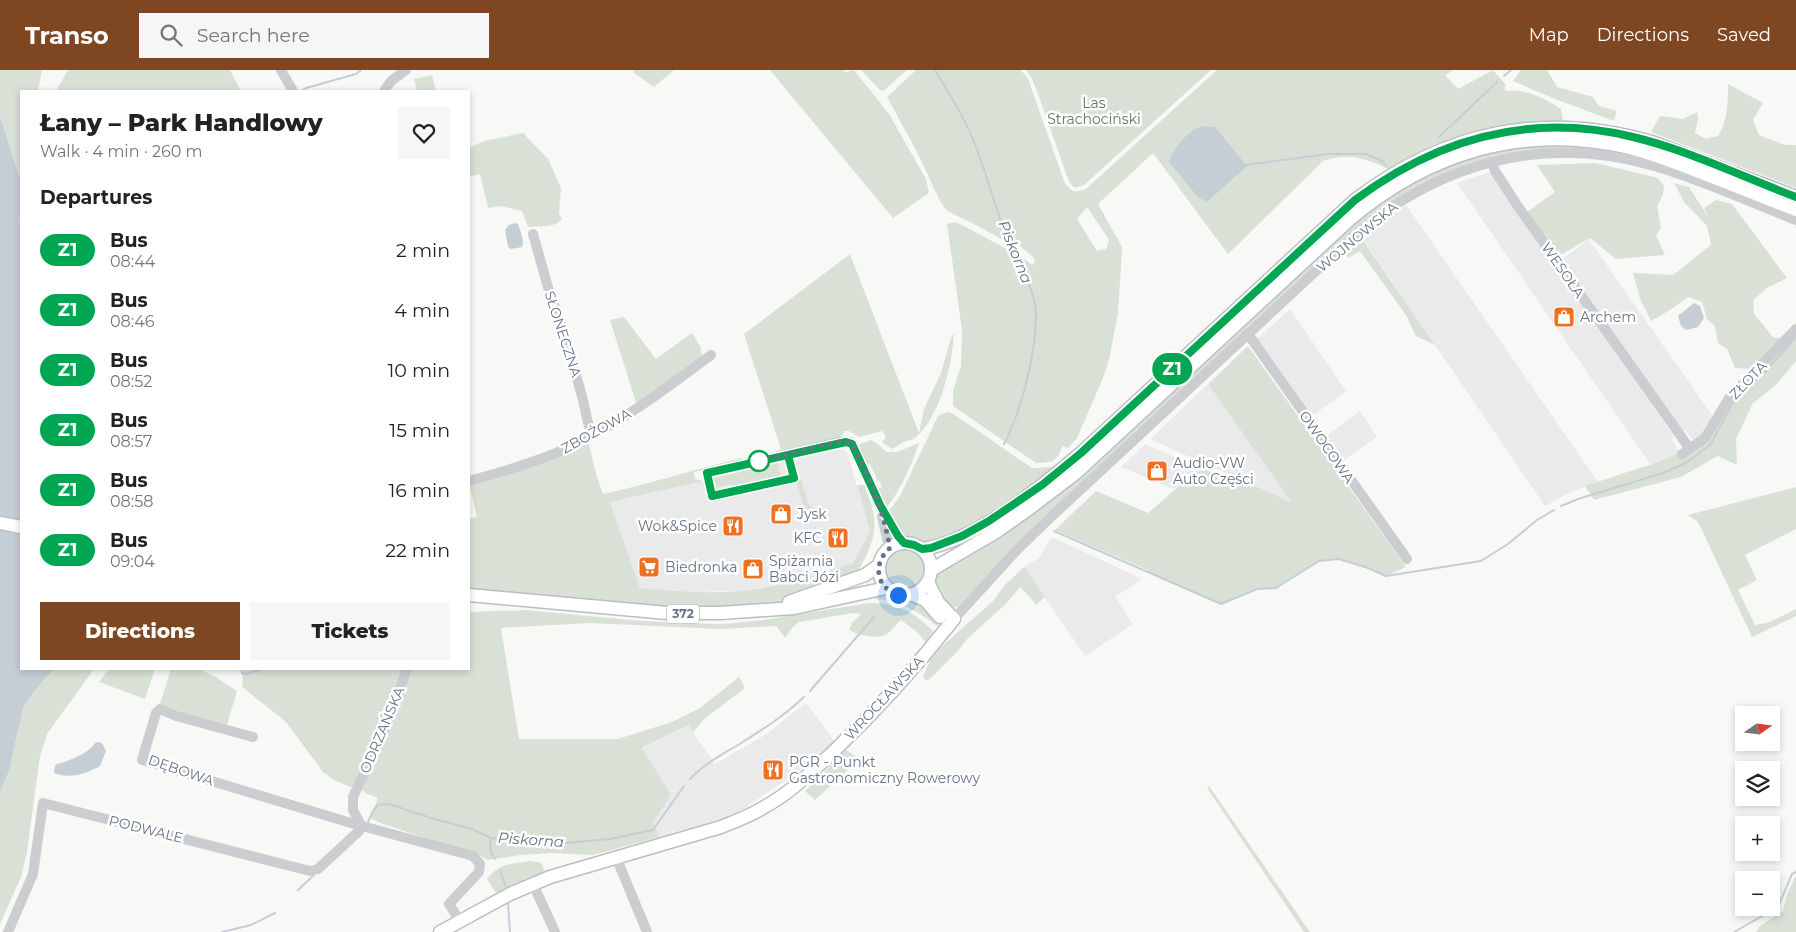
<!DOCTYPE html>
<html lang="en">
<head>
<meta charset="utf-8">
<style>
  :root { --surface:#fff; --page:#f6f6f6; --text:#222; --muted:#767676; --accent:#7e4621 }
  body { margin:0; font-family:Montserrat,sans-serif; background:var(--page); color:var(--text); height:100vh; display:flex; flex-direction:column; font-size:19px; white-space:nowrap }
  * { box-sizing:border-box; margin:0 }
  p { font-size:16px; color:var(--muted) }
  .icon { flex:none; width:28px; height:28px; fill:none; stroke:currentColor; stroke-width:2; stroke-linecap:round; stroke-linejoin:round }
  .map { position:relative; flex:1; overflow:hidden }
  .side { position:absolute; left:20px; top:20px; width:450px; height:580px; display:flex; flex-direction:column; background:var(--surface); border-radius:0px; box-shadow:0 2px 8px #0003 }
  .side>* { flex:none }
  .badge { padding:0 10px; border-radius:16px; font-size:18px; line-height:32px }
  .needle { width:32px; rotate:76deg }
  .controls { position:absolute; left:1735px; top:636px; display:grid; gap:10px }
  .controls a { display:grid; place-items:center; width:45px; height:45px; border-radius:0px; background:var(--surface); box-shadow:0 2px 8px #0003; font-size:25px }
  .you { position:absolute; width:25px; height:25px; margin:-12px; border:4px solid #fff; border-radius:50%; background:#1a73e8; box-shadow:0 0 0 8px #1a73e833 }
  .map>.badge { position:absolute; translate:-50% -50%; box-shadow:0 0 0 2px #fff }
  h2 { padding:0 20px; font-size:19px; line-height:45px }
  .round { display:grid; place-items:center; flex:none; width:52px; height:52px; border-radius:0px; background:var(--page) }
  .head { display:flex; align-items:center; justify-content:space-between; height:85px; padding:0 20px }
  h1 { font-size:24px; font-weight:800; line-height:38px }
  .cta { display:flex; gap:10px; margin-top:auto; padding:10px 20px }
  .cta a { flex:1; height:58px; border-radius:0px; background:var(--accent); color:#fff; font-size:20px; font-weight:800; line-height:58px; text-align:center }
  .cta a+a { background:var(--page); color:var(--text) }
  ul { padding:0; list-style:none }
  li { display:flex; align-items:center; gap:15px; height:60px; padding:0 20px }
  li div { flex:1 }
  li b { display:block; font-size:19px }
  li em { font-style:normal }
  li .badge { min-width:55px; font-weight:700; text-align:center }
  header { display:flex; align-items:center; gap:30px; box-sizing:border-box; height:70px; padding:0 25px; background:var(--accent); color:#fff }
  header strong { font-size:24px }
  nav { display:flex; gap:28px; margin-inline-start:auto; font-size:18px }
  .search { width:350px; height:45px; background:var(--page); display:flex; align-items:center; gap:12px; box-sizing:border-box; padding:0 18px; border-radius:0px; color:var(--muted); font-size:19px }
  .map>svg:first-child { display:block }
  .built { fill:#e9eae9 }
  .green { fill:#d9e1d6; fill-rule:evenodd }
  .water { fill:#c6ced5 }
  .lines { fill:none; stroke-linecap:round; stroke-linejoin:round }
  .stream { stroke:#c6ced5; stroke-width:2 }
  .major-casing { stroke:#bbbec3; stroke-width:15 }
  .minor { stroke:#cbcdd1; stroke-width:10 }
  .major { stroke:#fff; stroke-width:12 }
  .line-casing { stroke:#fff; stroke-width:11 }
  .line { stroke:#00a651; stroke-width:8 }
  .walk { stroke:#667489; stroke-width:5; stroke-dasharray:0 9 }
  .stop-dot { fill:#fff; stroke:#00a651; stroke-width:2.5 }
  .labels { text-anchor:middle; stroke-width:5; stroke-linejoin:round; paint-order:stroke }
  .shield { fill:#fff; stroke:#949eac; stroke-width:1 }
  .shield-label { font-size:12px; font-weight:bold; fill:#667489 }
  .park-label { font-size:14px; fill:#627a61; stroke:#fff }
  .street-label { font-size:14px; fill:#667489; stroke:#fff }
  .poi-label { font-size:14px; fill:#667489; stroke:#fff; text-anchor:start }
  .water-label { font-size:15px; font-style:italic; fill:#627584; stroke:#fff }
</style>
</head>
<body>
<header>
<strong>Transo</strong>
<div class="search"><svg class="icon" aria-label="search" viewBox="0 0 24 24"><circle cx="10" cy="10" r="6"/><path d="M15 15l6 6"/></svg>Search here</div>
<nav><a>Map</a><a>Directions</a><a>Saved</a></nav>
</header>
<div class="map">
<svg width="1796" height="862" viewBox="0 0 1796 862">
  <rect width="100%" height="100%" fill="#f8f9f6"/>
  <g class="built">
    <path d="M1490 102 1674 367 1671 369 1680 382 1651 395 1457 113Z"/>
    <path d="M1406 135 1598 412 1567 424 1545 436 1362 168Z"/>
    <path d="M1589 170 1714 348 1695 373 1685 360 1682 361 1562 189Z"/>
    <path d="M1290 239 1346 321 1312 346 1257 269Z"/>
    <path d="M1208 314 1293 434 1150 369Z"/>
    <path d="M1360 341 1377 367 1343 391 1326 366Z"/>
    <path d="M1145 374 1200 398 1174 419 1121 397Z"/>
    <path d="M842 379 847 382 870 461 853 493 799 511 741 521 683 522 640 518 610 432Z"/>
    <path d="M1052 467 1142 509 1115 527 1133 554 1085 586 1024 497 1039 488Z"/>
    <path d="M806 633 835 672 815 690 745 738 727 747 659 767 653 752 642 679 688 655 715 694 765 665Z"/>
  </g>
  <g class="green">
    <path d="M0 0H42L38 21H21V112L0 46Z"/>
    <path d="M68 0H230L241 21H56Z"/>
    <path d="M633 0H674L654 17 634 3Z"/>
    <path d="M770 0H843L845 2 854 0 889 44 926 109 929 123 893 148Z"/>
    <path d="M861 0H907L883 21 880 20Z"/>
    <path d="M916 0H1021L1028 9 1033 23 1064 111C1070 122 1076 124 1087 118L1217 0H1454L1445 5 1458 19 1493 0 1506 15 1504 19 1508 21C1526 18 1547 30 1561 39L1563 49 1559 52H1539L1490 58 1424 80 1388 99C1366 88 1347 82 1323 91L1228 184 1153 83 1098 134 1122 177V181L1118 243 1109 290 1103 308 1077 368 1068 378 1062 376C1057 393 1052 392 1036 393L953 336V320L961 296 962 260 947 154 955 152 960 154 1016 184 1033 195 1035 189 1019 175 1003 170 974 154 947 141 940 131 917 82 887 27ZM1087 137 1109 170 1106 179 1097 181 1077 149Z"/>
    <path d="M1026 0H1211L1084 115 1075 118 1072 116 1068 109 1037 21 1031 7Z"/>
    <path d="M1521 0H1547L1557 17 1593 27 1599 36 1617 41 1614 51 1555 29 1513 11Z"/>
    <path d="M432 5 436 21H417L414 9Z"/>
    <path d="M1728 14 1763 33 1753 50 1759 65 1785 75H1796V118L1651 62 1660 46 1683 49 1697 42 1698 49 1695 63 1706 69 1718 66C1728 50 1728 33 1728 14Z"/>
    <path d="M523 63 548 89 561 118 559 143 562 149C555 158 539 156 528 157L522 141 500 136 488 138 480 104 469 107V78L484 71Z"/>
    <path d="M1572 74 1623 81 1669 97 1550 80 1422 114 1392 132 959 537 947 538 933 510 936 502 1000 464 1369 139 1428 102 1505 78Z"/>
    <path d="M1596 93 1658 108 1664 116 1663 125 1657 136 1661 157 1656 166 1665 185 1616 189 1590 168 1559 186 1527 142 1555 122 1537 95Z"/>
    <path d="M1674 113 1689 117 1708 147 1704 138 1716 130 1732 134 1787 208 1767 218 1753 230 1754 244 1773 267 1788 270 1796 262V291L1776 315 1753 333 1736 369 1737 395 1718 386 1681 407 1594 430 1585 416 1642 397 1651 395 1708 370 1750 299 1735 298 1727 279 1718 273 1715 256 1707 249 1702 232 1688 227 1670 240 1651 251 1641 231 1633 203 1673 205 1711 175 1707 156 1684 132Z"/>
    <path d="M1362 168 1366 175 1435 275 1416 266 1406 245 1360 181 1348 188 1345 184Z"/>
    <path d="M850 184 919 363 924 339 941 303 951 268 954 263C952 295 941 345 916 367 914 370 909 370 906 371 901 373 897 377 892 379L882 372 886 368 883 361 859 367 849 361H845L841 368 779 383 778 380 781 379 744 264Z"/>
    <path d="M624 247 656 289 692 263 701 278 702 286 637 336 610 250Z"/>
    <path d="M1248 276 1406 497 1386 506 1368 498 1339 489 1319 491 1276 518 1257 519 1221 534 1148 502V500L1055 460 1096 421 1148 443 1200 398 1234 411 1238 408 1292 433 1208 314Z"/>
    <path d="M947 342 952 343 1032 398 1056 397 1044 409 964 461 937 472 921 474 902 466 888 442 900 426 938 346Z"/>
    <path d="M871 370 875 372 887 382H897L919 373C912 394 901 420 886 438L878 419 882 417 879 410 876 411 877 409 870 394 865 393 859 378 860 374Z"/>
    <path d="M588 371 597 407 603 424C650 414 695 399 742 388V391L694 402 695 409 703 411 610 432 640 518C674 521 708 524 741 521 780 517 816 505 853 493L870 461 857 415H864C880 452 877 468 858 501L792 529 769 535 674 540 469 521V449L477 447 469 413Z"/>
    <path d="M778 393 781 407 732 418 731 414 715 418 714 414 716 413 714 411V408Z"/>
    <path d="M801 409 808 433 818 444 814 445 815 450 809 451 806 450 797 412Z"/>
    <path d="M1796 417V459L1745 485 1757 510 1738 520 1755 555 1770 552 1796 539V546L1752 567 1698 452 1688 445Z"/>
    <circle cx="905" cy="499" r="21"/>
    <path d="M1024 497 1045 527 1036 535 1029 526 1020 517 1006 534 968 568 957 582 930 609 925 610 923 606 931 589 940 578 993 531 1006 514Z"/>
    <path d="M885 523 901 530 916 529 938 552V557C918 541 901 531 875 529L873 524Z"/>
    <path d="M869 533C897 533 913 541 933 561L926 573 917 562 901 550C896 554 892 560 887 564 879 570 856 565 849 560L852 553 861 544 853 543 799 552 793 557 785 568 776 556 720 559 590 553 501 558 519 669H618L672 652 700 638 739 607 745 618 704 649 693 662 688 655 642 678 671 725 653 752 659 767 593 785 552 783 521 785 488 790 480 786 383 754 370 748 378 728 365 723 362 720 410 599H469V542L526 540 630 550 679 553 723 554 763 550Z"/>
    <path d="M54 599H94L47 664 40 686 27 782 21 807 0 854V722L9 701 23 638 35 620Z"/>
    <path d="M109 599H155L145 629 99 612Z"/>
    <path d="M171 599H200L217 608 237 621 227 655 173 642 160 634Z"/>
    <path d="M238 599H404L388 645 353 718 334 710 323 702 286 652 242 617C243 608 244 605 238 599Z"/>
    <path d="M846 680 860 689 815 730 805 721Z"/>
    <path d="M1209 716 1310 862H1304L1207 718Z"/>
    <path d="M530 791 541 793 544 799 542 804 501 822H495L487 809C500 793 511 794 530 791Z"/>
    <path d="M1796 805V862H1756L1760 856 1783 841 1787 824Z"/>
  </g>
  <g class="water">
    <path d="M0 46 21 112V146L19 148 21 155V599H54L35 620 23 638 9 701 0 722Z"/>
    <path d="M1203 56 1215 57 1247 96 1207 132 1198 127 1169 92C1173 78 1188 60 1203 56Z"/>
    <path d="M515 153 518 154 522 166 523 173 522 177 511 179 508 177 505 160 509 155Z"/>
    <path d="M1694 233 1700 236 1704 248 1698 257 1686 260 1681 256 1678 246Z"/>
    <path d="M96 672 102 673 106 681 100 696C87 704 69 709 54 703L55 695C70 690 87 685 96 672Z"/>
  </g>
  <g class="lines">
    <g class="stream">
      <path d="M935 0C950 25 966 50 976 77 988 108 996 140 1008 171 1018 194 1036 219 1036 245 1036 283 1022 340 1004 374"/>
      <path d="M1504 6 1511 0"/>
      <path d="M301 21 306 18 356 4 361 0"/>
      <path d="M1439 67 1497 12"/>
      <path d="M1246 95 1328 84H1366L1382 91 1386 96"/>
      <path d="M1561 436 1578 429 1663 403 1686 393 1710 375 1731 336 1741 323 1764 303 1796 267"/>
      <path d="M1054 461 1221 534 1257 519 1276 518 1319 491 1339 489 1368 498 1386 506 1481 491 1508 474 1537 450 1554 440"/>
      <path d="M242 603 246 604 263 599"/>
      <path d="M810 621 874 547"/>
      <path d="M690 709C704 694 721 685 738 675 762 660 784 646 804 627"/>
      <path d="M368 752 373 741 378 735 389 734 434 749 472 759 491 768 517 772 564 773 610 769 653 760 684 716"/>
      <path d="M491 768C489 777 490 782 495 789"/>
      <path d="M500 800 506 817"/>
      <path d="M298 820 314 805"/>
      <path d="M508 832 510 862"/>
      <path d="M222 862 251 855 275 843"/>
      <path d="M1734 862 1778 837 1792 804 1796 802"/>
    </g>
    <g class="major-casing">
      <g id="major">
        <path d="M0 453 21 457"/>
        <circle cx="905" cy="499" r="26"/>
        <path d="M922 479C975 472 1041 417 1081 383L1355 130C1446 61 1544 40 1655 73L1796 127"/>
        <path d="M931 500 996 462 1030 438 1076 403 1349 150C1428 83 1522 54 1625 77 1652 83 1678 94 1704 104 1735 116 1765 128 1796 140"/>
        <path d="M469 525 667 543H721L794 538 886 518"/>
        <path d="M913 525 925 530 940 547"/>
        <path d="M789 532 865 505 878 496"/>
        <path d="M440 862 510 824 550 807 721 757C736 751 752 745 766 736 790 723 811 702 831 684 875 642 916 597 954 549L938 532 928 512"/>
      </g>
    </g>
    <g class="minor">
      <path d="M281 0 293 21"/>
      <path d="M384 21 391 11 406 0"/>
      <path d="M1492 92 1495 101 1517 135 1690 379"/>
      <path d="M533 164 551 228 558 244 582 326 588 353 592 364"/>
      <path d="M1248 264 1407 489"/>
      <path d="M1682 384 1705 368 1729 328 1796 259"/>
      <path d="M707 403 838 372H850C856 378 859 388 863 396 874 421 885 454 904 473"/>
      <path d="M469 411C505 401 540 391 574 375 623 351 667 318 711 285"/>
      <path d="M882 446 889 478"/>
      <path d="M954 549 1015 482 1049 449 1357 163C1443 92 1545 64 1654 96 1703 110 1749 132 1796 150"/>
      <path d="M253 667 176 646 160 639 156 643 142 690 351 753 473 786 480 794 479 802 449 834 460 851"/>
      <path d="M616 787 647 862"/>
      <path d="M533 814 555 862"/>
      <path d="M8 862 33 804 43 733 310 801 318 799 359 761 361 755 353 740V727L383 664 407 599"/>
    </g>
    <use href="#major" class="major"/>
  </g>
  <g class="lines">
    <g class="line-casing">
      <path id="line" d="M789 389 794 408 712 426 707 403 846 372 852 374 880 435 898 466 904 473 914 475 922 479 931 478 962 466 989 451 1042 415 1081 383 1355 130C1438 68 1530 42 1633 67 1688 80 1743 107 1796 127"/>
    </g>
    <use href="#line" class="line"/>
    <path class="walk" d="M759 391 755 392 838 372H846L852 374C870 407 883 440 890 478 872 493 876 518 898 525"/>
  </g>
  <defs>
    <g id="shop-square" transform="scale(1.125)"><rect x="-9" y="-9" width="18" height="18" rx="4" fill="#ef7120" stroke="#fff"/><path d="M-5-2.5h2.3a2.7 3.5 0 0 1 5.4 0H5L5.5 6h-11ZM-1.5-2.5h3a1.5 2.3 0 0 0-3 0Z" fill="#fff"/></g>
    <g id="restaurant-square" transform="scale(1.125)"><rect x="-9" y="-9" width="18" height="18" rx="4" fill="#ef7120" stroke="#fff"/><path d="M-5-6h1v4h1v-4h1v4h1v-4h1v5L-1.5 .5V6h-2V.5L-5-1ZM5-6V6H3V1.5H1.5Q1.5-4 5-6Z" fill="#fff"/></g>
    <g id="supermarket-square" transform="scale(1.125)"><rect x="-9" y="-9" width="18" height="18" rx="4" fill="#ef7120" stroke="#fff"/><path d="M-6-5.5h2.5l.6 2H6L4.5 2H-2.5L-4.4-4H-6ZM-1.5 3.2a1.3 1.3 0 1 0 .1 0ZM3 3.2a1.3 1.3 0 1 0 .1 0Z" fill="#fff"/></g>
  </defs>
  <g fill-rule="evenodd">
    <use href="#shop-square" x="1564" y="247"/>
    <use href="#shop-square" x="1157" y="401"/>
    <use href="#shop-square" x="781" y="444"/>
    <use href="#restaurant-square" x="733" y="456"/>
    <use href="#restaurant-square" x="838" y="468"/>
    <use href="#supermarket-square" x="649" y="497"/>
    <use href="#shop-square" x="753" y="499"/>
    <use href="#restaurant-square" x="773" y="700"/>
  </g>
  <circle class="stop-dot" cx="759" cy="391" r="10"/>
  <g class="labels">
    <rect class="shield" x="667" y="534.5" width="32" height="19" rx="4"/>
    <g class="shield-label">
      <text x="683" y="548">372</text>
    </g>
    <g class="park-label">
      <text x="1094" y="38">Las<tspan x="1094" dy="16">Strachociński</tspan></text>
    </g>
    <g class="street-label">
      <text transform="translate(1357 167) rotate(-40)" y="5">WOJNOWSKA</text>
      <text transform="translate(1563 200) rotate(55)" y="5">WESOŁA</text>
      <text transform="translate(563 264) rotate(72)" y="5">SŁONECZNA</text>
      <text transform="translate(1748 310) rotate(-46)" y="5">ZŁOTA</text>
      <text transform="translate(596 361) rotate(-29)" y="5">ZBOŻOWA</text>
      <text transform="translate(1327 377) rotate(55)" y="5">OWOCOWA</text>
      <text transform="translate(884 628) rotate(-47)" y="5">WROCŁAWSKA</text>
      <text transform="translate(382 660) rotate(-67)" y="5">ODRZAŃSKA</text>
      <text transform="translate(181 700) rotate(19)" y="5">DĘBOWA</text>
      <text transform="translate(146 759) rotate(14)" y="5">PODWALE</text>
    </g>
    <g class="poi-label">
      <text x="1580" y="252">Archem</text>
      <text x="1173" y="398">Audio-VW<tspan x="1173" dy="16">Auto Części</tspan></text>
      <text x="797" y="449">Jysk</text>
      <text x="717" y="461" text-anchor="end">Wok&amp;Spice</text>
      <text x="822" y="473" text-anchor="end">KFC</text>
      <text x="769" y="496">Spiżarnia<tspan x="769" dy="16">Babci Józi</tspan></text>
      <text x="665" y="502">Biedronka</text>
      <text x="789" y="697">PGR - Punkt<tspan x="789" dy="16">Gastronomiczny Rowerowy</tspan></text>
    </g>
    <g class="water-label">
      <text transform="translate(1015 182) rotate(68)" y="5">Piskorna</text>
      <text transform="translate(531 770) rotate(4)" y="5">Piskorna</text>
    </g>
  </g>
</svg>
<div class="controls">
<a><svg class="needle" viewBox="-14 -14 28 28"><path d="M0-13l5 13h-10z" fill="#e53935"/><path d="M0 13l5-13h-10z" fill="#767676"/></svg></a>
<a><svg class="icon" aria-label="layers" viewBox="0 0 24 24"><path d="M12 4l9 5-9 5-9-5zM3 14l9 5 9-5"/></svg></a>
<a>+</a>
<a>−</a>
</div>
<div class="you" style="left:898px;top:525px"></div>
<b class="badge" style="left:1172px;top:299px;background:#00a651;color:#fff">Z1</b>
<section class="side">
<div class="head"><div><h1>Łany – Park Handlowy</h1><p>Walk · 4 min · 260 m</p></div><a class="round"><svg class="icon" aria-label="heart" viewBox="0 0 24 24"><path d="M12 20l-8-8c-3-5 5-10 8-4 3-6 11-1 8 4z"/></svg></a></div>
<h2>Departures</h2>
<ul>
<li><span class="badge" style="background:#00a651;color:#fff">Z1</span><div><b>Bus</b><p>08:44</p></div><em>2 min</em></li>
<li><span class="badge" style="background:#00a651;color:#fff">Z1</span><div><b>Bus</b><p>08:46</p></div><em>4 min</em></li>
<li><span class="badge" style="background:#00a651;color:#fff">Z1</span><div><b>Bus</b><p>08:52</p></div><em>10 min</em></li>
<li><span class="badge" style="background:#00a651;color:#fff">Z1</span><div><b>Bus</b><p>08:57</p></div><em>15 min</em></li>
<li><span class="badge" style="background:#00a651;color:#fff">Z1</span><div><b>Bus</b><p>08:58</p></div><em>16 min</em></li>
<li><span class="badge" style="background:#00a651;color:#fff">Z1</span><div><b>Bus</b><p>09:04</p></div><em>22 min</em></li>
</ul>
<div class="cta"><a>Directions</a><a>Tickets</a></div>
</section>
</div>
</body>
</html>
